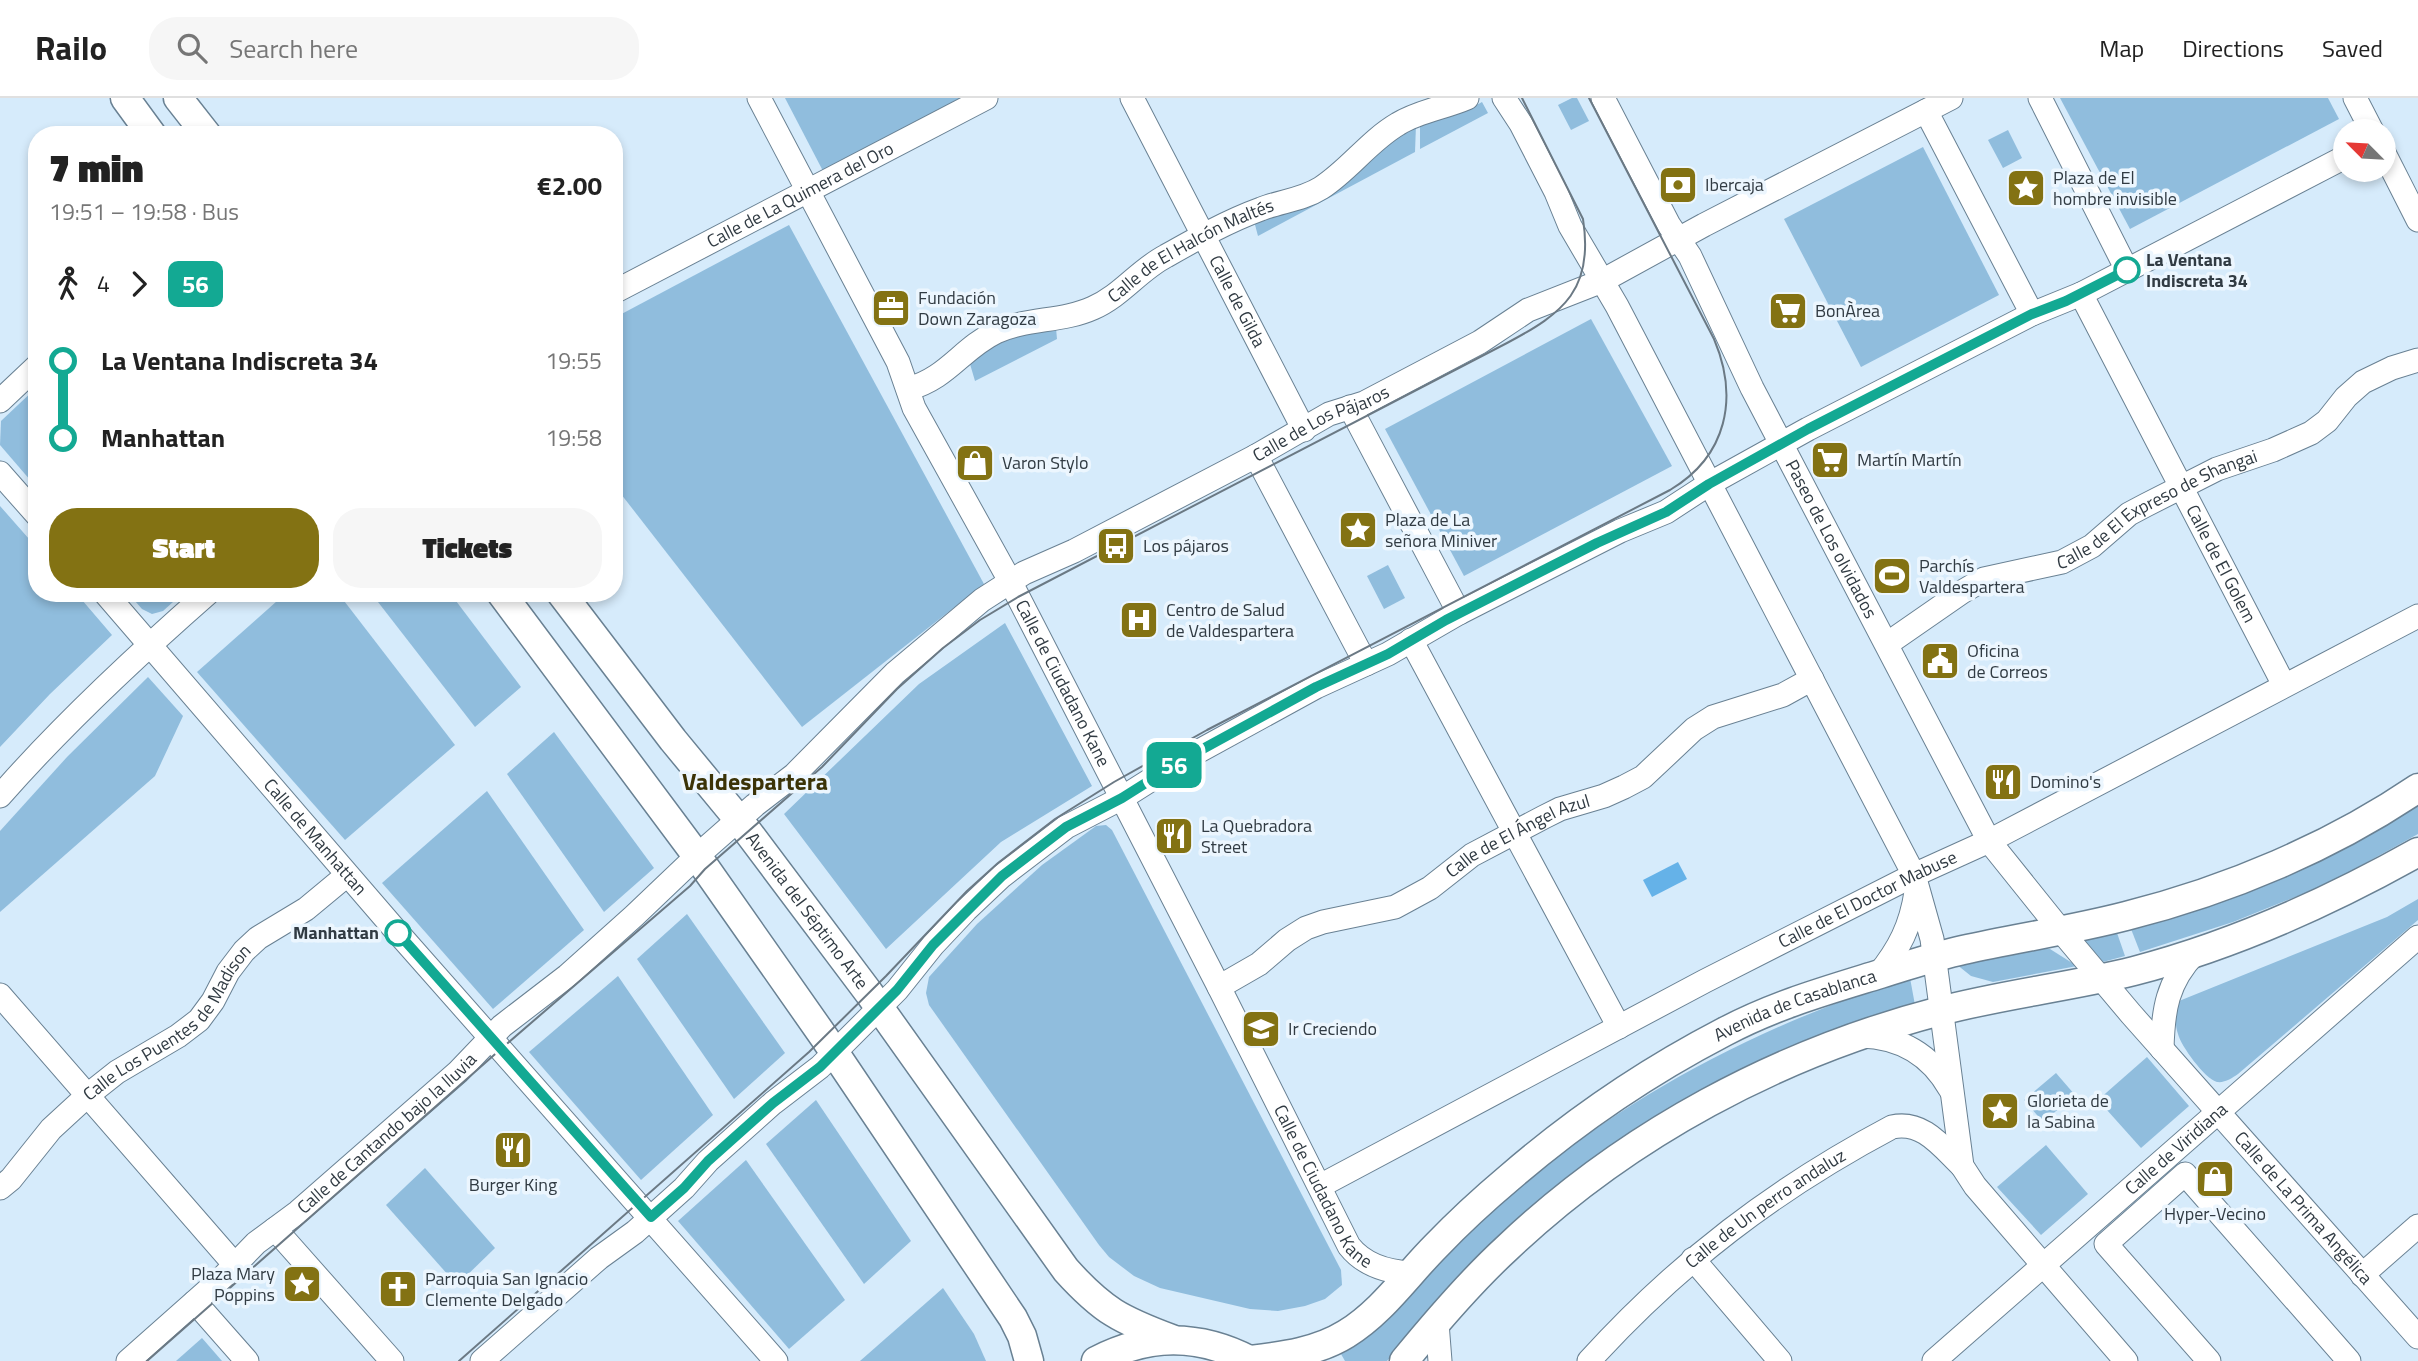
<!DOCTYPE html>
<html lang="en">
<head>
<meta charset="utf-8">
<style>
  :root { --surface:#fff; --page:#f6f6f6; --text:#222; --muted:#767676; --line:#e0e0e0; --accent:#837213 }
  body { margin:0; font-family:"Titillium Web",sans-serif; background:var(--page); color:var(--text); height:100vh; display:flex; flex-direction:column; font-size:26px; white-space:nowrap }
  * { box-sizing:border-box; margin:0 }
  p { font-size:23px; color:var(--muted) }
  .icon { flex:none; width:38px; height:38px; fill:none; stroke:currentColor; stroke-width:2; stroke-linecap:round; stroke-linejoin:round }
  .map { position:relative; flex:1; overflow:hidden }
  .panel { position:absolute; left:28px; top:28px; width:595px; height:476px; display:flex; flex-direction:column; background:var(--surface); border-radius:28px; box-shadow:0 4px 10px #0003 }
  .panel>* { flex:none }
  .badge { padding:0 14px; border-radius:10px; font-size:24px; line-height:46px }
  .needle { width:46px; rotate:294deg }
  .fabs { position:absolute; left:2333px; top:21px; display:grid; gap:14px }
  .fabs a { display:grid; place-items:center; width:63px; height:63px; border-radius:50%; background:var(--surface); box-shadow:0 4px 10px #0003; font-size:35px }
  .map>.badge { position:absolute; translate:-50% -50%; box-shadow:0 0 0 4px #fff }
  .legs { display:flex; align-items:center; gap:10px; height:77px; padding:0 21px; font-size:23px }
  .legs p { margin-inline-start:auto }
  .overview { display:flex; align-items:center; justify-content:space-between; height:119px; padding:0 21px }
  h1 { font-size:38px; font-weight:800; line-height:52px }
  .primary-button { display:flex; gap:14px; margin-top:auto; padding:14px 21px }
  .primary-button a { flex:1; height:80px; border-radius:28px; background:var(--accent); color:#fff; font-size:28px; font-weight:800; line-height:80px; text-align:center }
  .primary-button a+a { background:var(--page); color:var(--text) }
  ul { padding:0 21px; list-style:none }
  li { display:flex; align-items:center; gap:24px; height:77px; font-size:26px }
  li i { display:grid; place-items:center; width:10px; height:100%; margin:0 9px; background:currentColor }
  li i::after { content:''; width:18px; height:18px; margin:-9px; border:5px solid; border-radius:50%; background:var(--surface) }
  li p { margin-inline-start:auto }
  li:first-child i { background:linear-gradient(#0000 50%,currentColor 0) }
  li:last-child i { background:linear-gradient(currentColor 50%,#0000 0) }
  header { display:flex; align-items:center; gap:42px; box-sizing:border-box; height:98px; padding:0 35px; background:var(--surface); border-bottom:2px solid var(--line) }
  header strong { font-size:33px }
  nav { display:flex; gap:38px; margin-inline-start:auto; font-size:24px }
  .search { width:490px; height:63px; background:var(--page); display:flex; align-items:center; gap:18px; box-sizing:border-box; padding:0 24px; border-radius:28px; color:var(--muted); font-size:26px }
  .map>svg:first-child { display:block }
  .green { fill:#90bddd }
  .water { fill:#65b2e8 }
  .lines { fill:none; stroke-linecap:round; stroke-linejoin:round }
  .minor-casing { stroke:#698193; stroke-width:25 }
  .major-casing { stroke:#698193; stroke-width:31 }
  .minor { stroke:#fff; stroke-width:23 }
  .major { stroke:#fff; stroke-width:28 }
  .tram { stroke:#6b7984; stroke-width:2 }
  .line-1-casing { stroke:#fff; stroke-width:16 }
  .line-1 { stroke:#13a993; stroke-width:10 }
  .stop-1-dot { fill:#fff; stroke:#13a993; stroke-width:3.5 }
  .labels { text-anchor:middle; stroke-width:7; stroke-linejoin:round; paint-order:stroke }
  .poi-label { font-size:18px; fill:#313b43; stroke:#ecf6fe; text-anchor:start }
  .street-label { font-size:18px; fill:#313b43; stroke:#ecf6fe }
  .stop-label { font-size:18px; font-weight:bold; fill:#313b43; stroke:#ecf6fe; text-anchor:start }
  .district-label { font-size:24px; font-weight:bold; fill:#3b3307; stroke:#ecf6fe }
</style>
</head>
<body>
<header>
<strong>Railo</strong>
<div class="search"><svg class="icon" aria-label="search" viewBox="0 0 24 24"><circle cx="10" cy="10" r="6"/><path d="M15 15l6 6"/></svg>Search here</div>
<nav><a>Map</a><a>Directions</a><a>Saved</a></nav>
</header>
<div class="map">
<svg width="2418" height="1263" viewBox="0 0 2418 1263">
  <rect width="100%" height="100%" fill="#d6ebfb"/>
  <g class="green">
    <path d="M785 0H960L823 73Z"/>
    <path d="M1572 0H1577L1589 23 1571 32 1558 7Z"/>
    <path d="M2060 0H2328L2339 21 2130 131Z"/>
    <path d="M1482 4 1488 15 1420 51V25L1471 10Z"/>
    <path d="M1416 27 1415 54 1258 138 1254 123Z"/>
    <path d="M2008 32 2022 60 2003 70 1988 42Z"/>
    <path d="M1923 49 1999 197 1861 269 1784 121Z"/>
    <path d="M789 127 984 486 802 629 614 387V220Z"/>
    <path d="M1591 221 1672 368 1464 478 1385 331Z"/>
    <path d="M1056 230 1057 241 975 283 970 266C999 240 1020 238 1056 230Z"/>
    <path d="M37 289V390L0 347 1 323Z"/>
    <path d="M0 408 37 450V495H76L112 537 50 596 0 649Z"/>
    <path d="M1388 467 1405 500 1384 511 1367 478Z"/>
    <path d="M128 495H183L163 513 152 516 142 511Z"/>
    <path d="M286 495H338L455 647 345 742 197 574Z"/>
    <path d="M371 495H450L521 589 475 629Z"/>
    <path d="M1005 525 1092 688 1001 744 886 851 784 716 919 586Z"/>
    <path d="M148 579 183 618 155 678 0 814V733L67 659Z"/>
    <path d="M554 634 654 770 604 814 507 676Z"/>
    <path d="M487 693 584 832 493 911 382 785Z"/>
    <path d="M2418 706V736L2342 778 2305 795 2233 824 2140 854 2131 831Z"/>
    <path d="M1106 727 1112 732 1341 1172 1342 1187 1325 1201 1305 1208 1278 1213 1250 1211 1160 1190 1134 1178 1109 1159 1099 1147 929 907 926 895 929 879 977 826 1042 767 1096 728Z"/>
    <path d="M2418 801V822L2238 976C2232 980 2225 985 2217 984 2205 981 2181 948 2178 936 2174 925 2176 914 2179 903L2387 819Z"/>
    <path d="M687 816 785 955 734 1001 637 861Z"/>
    <path d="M2116 832 2125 858 2099 865 2081 841Z"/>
    <path d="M2040 851H2050L2077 868 1993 884 1971 878 1956 866Z"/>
    <path d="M618 878 713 1017 641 1082 529 954Z"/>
    <path d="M1910 880 1915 907 1741 976 1405 1241 1387 1263H1345L1341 1256C1373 1236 1390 1215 1416 1188 1446 1156 1477 1125 1511 1096 1628 996 1764 925 1910 880Z"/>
    <path d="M2147 959 2189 1008 2141 1050 2098 1002Z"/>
    <path d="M2056 975 2075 997 2043 1024 2024 1002Z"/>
    <path d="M816 1002 911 1143 864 1186 766 1046Z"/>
    <path d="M2046 1047 2088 1096 2041 1137 1997 1089Z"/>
    <path d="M746 1062 845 1202 789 1251 678 1123Z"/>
    <path d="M425 1070 495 1150 457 1187 386 1107Z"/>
    <path d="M943 1190 974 1236 986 1263H860Z"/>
    <path d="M202 1240 222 1263H176Z"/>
  </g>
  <path class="water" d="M1678 764 1687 781 1652 799 1643 782Z"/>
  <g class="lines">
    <g class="minor-casing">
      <g id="minor">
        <path id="s1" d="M759 0 898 264 914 310 1010 483 1219 889 1349 1148C1364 1167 1388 1174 1411 1175"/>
        <path id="s2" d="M1132 0 1304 332"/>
        <path d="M1504 0 1521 26 1556 94 1570 128 1617 208 1914 777 1932 841 1962 1068 1975 1088 2126 1263"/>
        <path id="s3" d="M1603 0 1669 127 1690 158 1752 290 1989 743 2062 834 2131 916 2418 1239"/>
        <path d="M2040 0 2127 172"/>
        <path d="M2355 0 2372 33"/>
        <path d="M1926 13 2032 216"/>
        <path d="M2384 55 2418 122"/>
        <path id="s4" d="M614 194 986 0"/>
        <path id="s5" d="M2081 196 2284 587"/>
        <path id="s6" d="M908 291C948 280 961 251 996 234 1026 220 1062 224 1093 210 1121 198 1139 172 1166 158 1196 141 1228 123 1261 111 1281 103 1302 102 1321 90 1349 72 1369 43 1398 26 1419 13 1444 10 1467 0"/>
        <path d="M0 303 37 268"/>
        <path d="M1350 309 1459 515"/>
        <path d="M1256 358 1366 566"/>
        <path d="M0 375 37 417"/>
        <path id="s7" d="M105 495 398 835 776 1263"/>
        <path d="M1411 542 1619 929"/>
        <path id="s8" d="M1887 546 1962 494 1984 481 2062 464 2092 448 2129 416 2146 407 2217 371 2273 352 2311 335 2327 323 2346 299 2363 284 2392 270 2418 262"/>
        <path d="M0 698C64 625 135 559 208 495"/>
        <path d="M1878 877C1899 851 1911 828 1916 794"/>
        <path id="s9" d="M1219 889 1259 866 1287 842 1306 830 1323 824 1395 809 1430 790 1472 757 1544 719 1560 711 1604 698 1624 689 1643 679 1694 631 1713 619 1783 597 1812 581"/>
        <path d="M0 897 235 1167"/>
        <path d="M1861 938C1900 939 1931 957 1950 991"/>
        <path d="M2162 951C2163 912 2167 884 2195 855"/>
        <path id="s10" d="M1320 1088 1705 883 1914 777 1989 743 2418 518"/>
        <path id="s11" d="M0 1090 11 1081 51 1031 88 997 117 974 178 938 199 922 213 903 228 874 244 853 258 840 306 811 347 777"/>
        <path d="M275 1131 392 1263"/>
        <path d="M1693 1161 1780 1263"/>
        <path d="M2362 1177 2418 1128"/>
        <path d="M195 1204 247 1263"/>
        <path d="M1437 1225 1440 1263"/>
        <path id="s12" d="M128 1263 224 1178 256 1145 298 1114 458 974 502 928 567 878 634 818 697 758 755 707 794 677 895 575 982 502 1024 475 1074 453 1256 358 1329 316 1364 305 1480 244 1528 212 1602 183 1704 127 1951 0"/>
        <path d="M482 1263 599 1160 635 1134 684 1090 708 1063 773 1005 820 969 897 892 933 847 966 812 1002 778 1066 729 1122 700 1179 664 1316 589 1388 556 1459 515 1620 433 1666 414 1709 386 1808 331 2032 216 2081 196 2345 59"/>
        <path id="s13" d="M1589 1263C1678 1165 1775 1091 1892 1029 1923 1022 1942 1049 1962 1068"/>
        <path id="s14" d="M1934 1263 2418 839"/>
        <path d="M2209 1263 2106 1146 2185 1076 2349 1263"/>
      </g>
    </g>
    <g class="major-casing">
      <g id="major">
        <path d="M125 0 152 37"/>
        <path d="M178 0 207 37"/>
        <path d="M501 495 697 758 824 939 1013 1220 1022 1238 1029 1263"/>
        <path id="s15" d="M561 495 673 642 739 722 869 895 1066 1172C1103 1213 1121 1222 1172 1241"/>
        <path id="s16" d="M1250 1262C1283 1258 1317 1254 1346 1236 1382 1214 1407 1177 1436 1148 1459 1124 1484 1101 1509 1080 1575 1023 1647 974 1724 934 1775 907 1825 893 1880 876 1907 868 1935 858 1963 852 2017 840 2072 832 2126 818 2229 792 2331 749 2418 690"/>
        <path d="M1096 1263C1148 1236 1198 1235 1251 1263"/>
        <path d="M1404 1263C1436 1224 1469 1185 1506 1151 1627 1036 1779 955 1940 913 2004 896 2070 889 2134 873 2234 847 2329 804 2418 754"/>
      </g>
    </g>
    <use href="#minor" class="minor"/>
    <use href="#major" class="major"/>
    <g class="tram">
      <path d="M147 1263 502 950 690 788 705 771 822 669 897 591 943 550 980 522 1018 499 1507 245C1564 215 1594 191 1583 121L1522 0"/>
      <path d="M459 1263 809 954 886 878 967 793 998 765 1055 721 1114 684 1207 632 1670 392C1727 358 1739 300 1714 241L1589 0"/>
    </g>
  </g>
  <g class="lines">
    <g class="line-1-casing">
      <path id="line-1" d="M398 835 651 1119 684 1090 708 1063 773 1005 820 969 897 892 933 847 1002 778 1066 729 1122 700 1179 664 1316 589 1388 556 1446 522 1597 445 1666 414 1709 386 1808 331 2032 216 2066 203 2127 172"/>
    </g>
    <use href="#line-1" class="line-1"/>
  </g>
  <defs>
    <g id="bank-square" transform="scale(2.0125)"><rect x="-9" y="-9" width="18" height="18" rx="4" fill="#837213" stroke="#ecf6fe"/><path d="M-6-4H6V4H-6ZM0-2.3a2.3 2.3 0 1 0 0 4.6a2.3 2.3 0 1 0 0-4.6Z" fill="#fff"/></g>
    <g id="sight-square" transform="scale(2.0125)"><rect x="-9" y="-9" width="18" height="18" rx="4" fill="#837213" stroke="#ecf6fe"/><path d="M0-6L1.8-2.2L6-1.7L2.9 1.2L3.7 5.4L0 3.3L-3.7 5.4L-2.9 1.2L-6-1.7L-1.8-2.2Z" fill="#fff"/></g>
    <g id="office-square" transform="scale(2.0125)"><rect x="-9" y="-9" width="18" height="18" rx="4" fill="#837213" stroke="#ecf6fe"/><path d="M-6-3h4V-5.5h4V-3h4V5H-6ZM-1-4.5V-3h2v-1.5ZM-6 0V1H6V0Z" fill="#fff"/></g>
    <g id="supermarket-square" transform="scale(2.0125)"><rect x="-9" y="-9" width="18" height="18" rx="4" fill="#837213" stroke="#ecf6fe"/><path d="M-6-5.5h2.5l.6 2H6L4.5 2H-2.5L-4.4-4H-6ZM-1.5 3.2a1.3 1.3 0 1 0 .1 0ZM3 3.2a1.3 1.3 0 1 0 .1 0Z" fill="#fff"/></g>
    <g id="shop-square" transform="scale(2.0125)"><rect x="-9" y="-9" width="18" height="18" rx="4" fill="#837213" stroke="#ecf6fe"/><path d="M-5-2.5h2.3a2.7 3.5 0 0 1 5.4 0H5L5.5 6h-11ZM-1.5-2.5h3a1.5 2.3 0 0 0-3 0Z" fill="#fff"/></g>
    <g id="bus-square" transform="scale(2.0125)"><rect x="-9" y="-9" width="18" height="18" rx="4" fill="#837213" stroke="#ecf6fe"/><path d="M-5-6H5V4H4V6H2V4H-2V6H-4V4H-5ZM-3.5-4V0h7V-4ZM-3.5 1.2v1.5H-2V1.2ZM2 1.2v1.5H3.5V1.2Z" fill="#fff"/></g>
    <g id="stadium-square" transform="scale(2.0125)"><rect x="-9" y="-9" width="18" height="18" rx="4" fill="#837213" stroke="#ecf6fe"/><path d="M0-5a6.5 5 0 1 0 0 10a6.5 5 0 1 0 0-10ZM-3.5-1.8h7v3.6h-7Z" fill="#fff"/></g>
    <g id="hospital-square" transform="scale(2.0125)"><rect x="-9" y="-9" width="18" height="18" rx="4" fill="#837213" stroke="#ecf6fe"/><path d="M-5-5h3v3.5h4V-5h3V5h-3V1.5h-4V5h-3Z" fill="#fff"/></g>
    <g id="civic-square" transform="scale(2.0125)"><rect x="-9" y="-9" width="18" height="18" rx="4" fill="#837213" stroke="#ecf6fe"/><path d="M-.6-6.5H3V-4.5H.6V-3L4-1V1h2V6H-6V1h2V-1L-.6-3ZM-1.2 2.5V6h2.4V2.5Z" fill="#fff"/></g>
    <g id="restaurant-square" transform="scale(2.0125)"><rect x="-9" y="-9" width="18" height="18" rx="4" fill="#837213" stroke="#ecf6fe"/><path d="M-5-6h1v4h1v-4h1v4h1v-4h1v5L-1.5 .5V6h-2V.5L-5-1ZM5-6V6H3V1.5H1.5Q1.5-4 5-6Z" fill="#fff"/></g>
    <g id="school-square" transform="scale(2.0125)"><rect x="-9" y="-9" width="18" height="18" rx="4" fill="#837213" stroke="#ecf6fe"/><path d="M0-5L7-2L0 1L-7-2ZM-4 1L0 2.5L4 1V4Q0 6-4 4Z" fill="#fff"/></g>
    <g id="church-square" transform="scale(2.0125)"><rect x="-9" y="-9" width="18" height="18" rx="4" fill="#837213" stroke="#ecf6fe"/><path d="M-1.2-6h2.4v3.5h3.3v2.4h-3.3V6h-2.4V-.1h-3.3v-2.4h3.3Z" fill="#fff"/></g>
  </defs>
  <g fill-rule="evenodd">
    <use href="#bank-square" x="1678" y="87"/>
    <use href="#sight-square" x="2026" y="90"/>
    <use href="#office-square" x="891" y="210"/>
    <use href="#supermarket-square" x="1788" y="213"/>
    <use href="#supermarket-square" x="1830" y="362"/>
    <use href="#shop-square" x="975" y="365"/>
    <use href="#sight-square" x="1358" y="432"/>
    <use href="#bus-square" x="1116" y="448"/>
    <use href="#stadium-square" x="1892" y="478"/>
    <use href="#hospital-square" x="1139" y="522"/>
    <use href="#civic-square" x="1940" y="563"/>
    <use href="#restaurant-square" x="2003" y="684"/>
    <use href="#restaurant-square" x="1174" y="738"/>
    <use href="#school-square" x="1261" y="931"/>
    <use href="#sight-square" x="2000" y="1013"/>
    <use href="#restaurant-square" x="513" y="1052"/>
    <use href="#shop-square" x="2215" y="1081"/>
    <use href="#sight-square" x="302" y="1186"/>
    <use href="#church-square" x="398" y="1191"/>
  </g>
  <g class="stop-1-dot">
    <circle cx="2127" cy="172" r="12"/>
    <circle cx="398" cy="835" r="12"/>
  </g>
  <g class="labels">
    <g class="poi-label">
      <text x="2053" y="86">Plaza de El<tspan x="2053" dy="21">hombre invisible</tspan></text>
      <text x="1705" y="93">Ibercaja</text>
      <text x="918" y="206">Fundación<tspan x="918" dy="21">Down Zaragoza</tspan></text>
      <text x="1815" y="219">BonÀrea</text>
      <text x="1857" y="368">Martín Martín</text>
      <text x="1002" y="371">Varon Stylo</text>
      <text x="1385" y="428">Plaza de La<tspan x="1385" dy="21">señora Miniver</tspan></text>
      <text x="1143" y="454">Los pájaros</text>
      <text x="1919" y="474">Parchís<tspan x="1919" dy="21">Valdespartera</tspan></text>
      <text x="1166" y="518">Centro de Salud<tspan x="1166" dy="21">de Valdespartera</tspan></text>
      <text x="1967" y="559">Oficina<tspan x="1967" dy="21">de Correos</tspan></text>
      <text x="2030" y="690">Domino's</text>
      <text x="1201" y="734">La Quebradora<tspan x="1201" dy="21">Street</tspan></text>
      <text x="1288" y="937">Ir Creciendo</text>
      <text x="2027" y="1009">Glorieta de<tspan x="2027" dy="21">la Sabina</tspan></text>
      <text x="513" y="1093" text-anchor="middle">Burger King</text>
      <text x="2215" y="1122" text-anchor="middle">Hyper-Vecino</text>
      <text x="275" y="1182" text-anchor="end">Plaza Mary<tspan x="275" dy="21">Poppins</tspan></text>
      <text x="425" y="1187">Parroquia San Ignacio<tspan x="425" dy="21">Clemente Delgado</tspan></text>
    </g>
    <g class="street-label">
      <text dy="6" stroke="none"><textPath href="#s4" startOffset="210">Calle de La Quimera del Oro</textPath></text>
      <text dy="6" stroke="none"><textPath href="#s6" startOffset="320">Calle de El Halcón Maltés</textPath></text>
      <text dy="6" stroke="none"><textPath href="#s2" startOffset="229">Calle de Gilda</textPath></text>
      <text dy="6" stroke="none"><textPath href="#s12" startOffset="1528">Calle de Los Pájaros</textPath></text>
      <text dy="6" stroke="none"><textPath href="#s8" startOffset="306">Calle de El Expreso de Shangai</textPath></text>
      <text dy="6" stroke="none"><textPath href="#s3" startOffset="497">Paseo de Los olvidados</textPath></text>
      <text dy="6" stroke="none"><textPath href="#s5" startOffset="304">Calle de El Golem</textPath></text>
      <text dy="6" stroke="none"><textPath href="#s1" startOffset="660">Calle de Ciudadano Kane</textPath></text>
      <text dy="6" stroke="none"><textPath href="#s7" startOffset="322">Calle de Manhattan</textPath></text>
      <text dy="6" stroke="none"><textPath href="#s9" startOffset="340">Calle de El Ángel Azul</textPath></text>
      <text dy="6" stroke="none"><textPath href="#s10" startOffset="618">Calle de El Doctor Mabuse</textPath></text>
      <text dy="6" stroke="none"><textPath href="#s15" startOffset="402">Avenida del Séptimo Arte</textPath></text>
      <text dy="6" stroke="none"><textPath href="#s16" startOffset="663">Avenida de Casablanca</textPath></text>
      <text dy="6" stroke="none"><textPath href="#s11" startOffset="238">Calle Los Puentes de Madison</textPath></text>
      <text dy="6" stroke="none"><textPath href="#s12" startOffset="345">Calle de Cantando bajo la lluvia</textPath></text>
      <text dy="6" stroke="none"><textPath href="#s14" startOffset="322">Calle de Viridiana</textPath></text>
      <text dy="6" stroke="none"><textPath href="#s1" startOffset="1227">Calle de Ciudadano Kane</textPath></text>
      <text dy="6" stroke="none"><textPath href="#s13" startOffset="234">Calle de Un perro andaluz</textPath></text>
      <text dy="6" stroke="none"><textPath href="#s3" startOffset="1321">Calle de La Prima Angélica</textPath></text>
    </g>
    <g class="stop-label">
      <text x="2146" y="168">La Ventana<tspan x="2146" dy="21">Indiscreta 34</tspan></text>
      <text x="379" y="841" text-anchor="end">Manhattan</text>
    </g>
    <g class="district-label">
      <text x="755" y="692">Valdespartera</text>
    </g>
  </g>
</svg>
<div class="fabs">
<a><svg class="needle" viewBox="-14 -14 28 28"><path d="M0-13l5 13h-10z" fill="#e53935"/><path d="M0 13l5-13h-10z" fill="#767676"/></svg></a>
</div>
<b class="badge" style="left:1174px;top:667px;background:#13a993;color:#fff">56</b>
<section class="panel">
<div class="overview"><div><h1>7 min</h1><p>19:51 – 19:58 · Bus</p></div><b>€2.00</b></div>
<div class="legs"><svg class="icon" aria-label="walk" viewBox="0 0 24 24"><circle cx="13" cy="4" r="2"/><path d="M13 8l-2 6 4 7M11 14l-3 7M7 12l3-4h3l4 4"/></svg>4<svg class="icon" aria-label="forward" viewBox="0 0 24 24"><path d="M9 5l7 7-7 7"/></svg><b class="badge" style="background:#13a993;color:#fff">56</b></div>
<ul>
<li><i style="color:#13a993"></i><b>La Ventana Indiscreta 34</b><p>19:55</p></li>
<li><i style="color:#13a993"></i><b>Manhattan</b><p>19:58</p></li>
</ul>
<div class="primary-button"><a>Start</a><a>Tickets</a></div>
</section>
</div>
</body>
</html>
